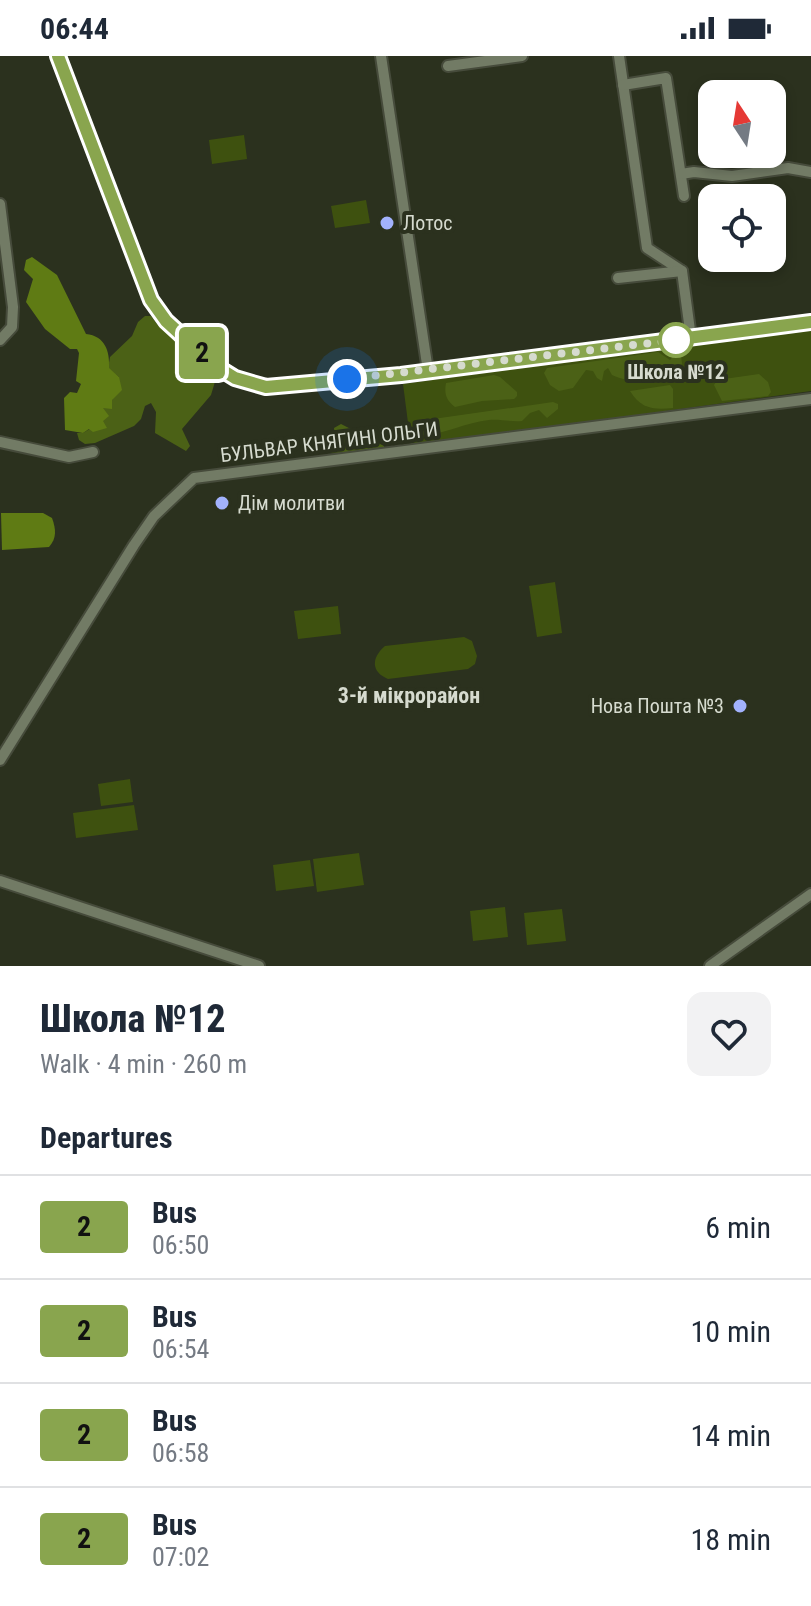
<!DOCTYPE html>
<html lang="en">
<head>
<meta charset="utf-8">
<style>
  :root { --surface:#fff; --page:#f2f2f3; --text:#1f2937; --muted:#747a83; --line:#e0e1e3 }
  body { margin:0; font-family:"Roboto Condensed",sans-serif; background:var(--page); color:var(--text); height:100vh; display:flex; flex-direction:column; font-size:30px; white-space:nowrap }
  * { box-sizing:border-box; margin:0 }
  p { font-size:26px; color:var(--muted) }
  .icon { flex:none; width:44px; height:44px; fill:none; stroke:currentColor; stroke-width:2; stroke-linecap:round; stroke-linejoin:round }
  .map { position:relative; height:910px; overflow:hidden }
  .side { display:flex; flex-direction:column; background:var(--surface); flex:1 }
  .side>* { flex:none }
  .badge { padding:0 16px; border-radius:6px; font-size:28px; line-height:52px }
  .needle { width:52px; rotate:348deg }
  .fabs { position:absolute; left:698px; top:24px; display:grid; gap:16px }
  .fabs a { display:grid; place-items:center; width:88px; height:88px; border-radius:16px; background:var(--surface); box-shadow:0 4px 12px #0003; font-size:40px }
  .you { position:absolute; width:40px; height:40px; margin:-20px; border:6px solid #fff; border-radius:50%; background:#1a73e8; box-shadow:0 0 0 12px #1a73e833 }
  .map>.badge { position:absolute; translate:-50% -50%; box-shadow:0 0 0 4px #fff }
  h2 { padding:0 40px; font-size:30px; line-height:72px }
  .round { display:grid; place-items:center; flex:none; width:84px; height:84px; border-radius:16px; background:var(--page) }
  .head { display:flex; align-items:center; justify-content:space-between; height:136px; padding:0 40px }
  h1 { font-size:38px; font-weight:800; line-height:60px }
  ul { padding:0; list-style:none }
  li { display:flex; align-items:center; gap:24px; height:104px; padding:0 40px; border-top:2px solid var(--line) }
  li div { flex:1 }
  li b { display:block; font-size:30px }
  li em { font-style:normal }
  li .badge { min-width:88px; font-weight:700; text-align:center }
  .status { display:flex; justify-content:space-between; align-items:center; height:56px; padding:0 40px; background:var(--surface); direction:ltr }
  .status svg { height:22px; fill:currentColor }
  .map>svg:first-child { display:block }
  .green { fill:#3e510f }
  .forest { fill:#4b6116 }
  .water { fill:#5f7b14 }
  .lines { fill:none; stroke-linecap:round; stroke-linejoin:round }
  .minor-casing { stroke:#464b3b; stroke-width:14 }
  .minor { stroke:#727b65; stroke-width:10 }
  .line-casing { stroke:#fff; stroke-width:18 }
  .line { stroke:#89a54e; stroke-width:12 }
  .walk { stroke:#d6dbcf; stroke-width:8; stroke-dasharray:0 14.4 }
  .poi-dot { fill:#a2b2fd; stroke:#2b311e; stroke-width:3 }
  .stop-dot { fill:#fff; stroke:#89a54e; stroke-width:4 }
  .labels { text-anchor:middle; stroke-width:8; stroke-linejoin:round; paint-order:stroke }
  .poi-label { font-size:20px; fill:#d6dbcf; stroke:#2b311e; text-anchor:start }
  .stop-label { font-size:20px; font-weight:bold; fill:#d6dbcf; stroke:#2b311e }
  .street-label { font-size:20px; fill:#d6dbcf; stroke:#2b311e }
  .neighbourhood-label { font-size:22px; font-weight:bold; fill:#d6dbcf; stroke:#2b311e }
</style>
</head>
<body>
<div class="status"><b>06:44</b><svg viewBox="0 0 49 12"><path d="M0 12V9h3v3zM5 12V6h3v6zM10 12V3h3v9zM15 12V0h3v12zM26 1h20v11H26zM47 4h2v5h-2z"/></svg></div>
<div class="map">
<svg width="811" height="910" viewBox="0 0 811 910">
  <rect width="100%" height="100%" fill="#2b311e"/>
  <g class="green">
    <path d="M244 79 247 103 212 108 209 84Z"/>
    <path d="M366 144 370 167 335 172 331 150Z"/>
    <path d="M811 272V335L411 390 403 328Z"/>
    <path d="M555 526 562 577 537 581 529 530Z"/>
    <path d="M338 550 341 578 298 583 294 555Z"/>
    <path d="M464 581 472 585 477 600 475 608 468 613 388 623C371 616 371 602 385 590Z"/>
    <path d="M130 723 133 746 101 750 98 728Z"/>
    <path d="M134 749 138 774 76 782 73 757Z"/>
    <path d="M359 797 364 829 317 836 313 803Z"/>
    <path d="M310 804 314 830 276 835 273 809Z"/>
    <path d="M505 851 508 881 473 885 470 855Z"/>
    <path d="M562 853 566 885 527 889 524 857Z"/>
  </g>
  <g class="forest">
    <path d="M145 260H151L157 268 217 319 211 339 182 373 190 390 186 395 155 377 156 356 151 347 145 350 141 363 134 370 95 387 85 388 79 384 77 377H83L103 365V352L112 344 119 321 108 312 110 301 132 280 138 266Z"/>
    <path d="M658 296 670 304 675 298 681 299 682 308 675 317C650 321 640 331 612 319L608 312 604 315 602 325 597 322 593 315 586 314 573 332 559 335 550 329 544 317 547 312Z"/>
    <path d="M759 318 768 326 771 336 768 340 722 345 714 329 717 324Z"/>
    <path d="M494 319 500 321 517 336V340L514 343 482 345 455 351C446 344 444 338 446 327Z"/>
    <path d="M670 329 673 333V352C654 354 641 353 630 335Z"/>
    <path d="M553 346 558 348V353L547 362 539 354 530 357 522 365C511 366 501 363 489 364 466 366 442 380 419 379L416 373 419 365Z"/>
    <path d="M341 368 384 390V392L342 397 329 396 325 388 327 384 335 382 334 372Z"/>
  </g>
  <g class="water">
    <path d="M32 201 57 219 86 278C105 280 110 295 109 312L119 321 122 334 112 344V353L103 352 109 360 103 365 107 372 93 376 89 373 83 377 65 374 64 342 70 336 77 337 81 328 76 325 79 297 77 293H70L45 273 26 246 33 223 24 214 26 204Z"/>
    <path d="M1 457H43L52 462C56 473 57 482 49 491L2 494Z"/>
  </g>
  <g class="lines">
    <g class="minor-casing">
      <g id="minor">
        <path d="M58 0 151 244 166 265 214 309 235 322 266 331 401 319 811 266"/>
        <path d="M381 0 428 315"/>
        <path d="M619 0 647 192 682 215 691 282"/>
        <path d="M448 10 522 0"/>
        <path d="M623 29 666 22 684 140"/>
        <path d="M681 118 694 116 732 120 788 112 811 116"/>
        <path d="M0 148 13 251 12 271 0 284"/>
        <path d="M618 222 682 215"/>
        <path d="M0 386 69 401 93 396"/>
        <path d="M0 704 134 489 154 460 194 422 811 343"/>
        <path d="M0 825 259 910"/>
        <path d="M710 910 811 838"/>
      </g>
    </g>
    <use href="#minor" class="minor"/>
  </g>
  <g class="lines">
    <g class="line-casing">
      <path id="line" d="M58 0 151 244 166 265 214 309 235 322 266 331 401 319 811 266"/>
    </g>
    <use href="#line" class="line"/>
    <path class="walk" d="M347 323 676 284"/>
  </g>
  <g class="poi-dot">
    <circle cx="387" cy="167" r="8"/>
    <circle cx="222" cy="447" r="8"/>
    <circle cx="740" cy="650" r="8"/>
  </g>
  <circle class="stop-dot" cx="676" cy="284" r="16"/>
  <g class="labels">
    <g class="poi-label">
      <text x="403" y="174">Лотос</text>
      <text x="238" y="454">Дім молитви</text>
      <text x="724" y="657" text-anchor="end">Нова Пошта №3</text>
    </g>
    <g class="stop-label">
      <text x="676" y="323">Школа №12</text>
    </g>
    <g class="street-label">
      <text transform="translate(329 386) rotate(-7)" y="7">БУЛЬВАР КНЯГИНІ ОЛЬГИ</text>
    </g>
    <g class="neighbourhood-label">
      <text x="409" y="647">3-й мікрорайон</text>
    </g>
  </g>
</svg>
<div class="fabs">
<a><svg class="needle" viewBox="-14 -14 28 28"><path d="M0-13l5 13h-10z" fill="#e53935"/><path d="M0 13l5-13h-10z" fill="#747a83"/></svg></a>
<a><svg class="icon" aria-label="locate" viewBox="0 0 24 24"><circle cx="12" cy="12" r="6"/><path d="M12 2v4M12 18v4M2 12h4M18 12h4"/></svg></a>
</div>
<div class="you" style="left:347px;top:323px"></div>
<b class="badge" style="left:202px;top:297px;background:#89a54e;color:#111">2</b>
</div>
<section class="side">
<div class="head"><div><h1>Школа №12</h1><p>Walk · 4 min · 260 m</p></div><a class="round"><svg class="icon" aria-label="heart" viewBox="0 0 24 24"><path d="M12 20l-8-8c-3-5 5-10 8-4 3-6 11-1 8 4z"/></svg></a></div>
<h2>Departures</h2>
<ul>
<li><span class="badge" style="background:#89a54e;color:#111">2</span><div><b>Bus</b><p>06:50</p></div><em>6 min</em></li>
<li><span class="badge" style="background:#89a54e;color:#111">2</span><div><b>Bus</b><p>06:54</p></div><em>10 min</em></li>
<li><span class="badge" style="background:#89a54e;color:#111">2</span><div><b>Bus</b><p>06:58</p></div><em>14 min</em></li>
<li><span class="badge" style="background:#89a54e;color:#111">2</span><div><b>Bus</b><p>07:02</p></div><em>18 min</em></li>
</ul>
</section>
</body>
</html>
